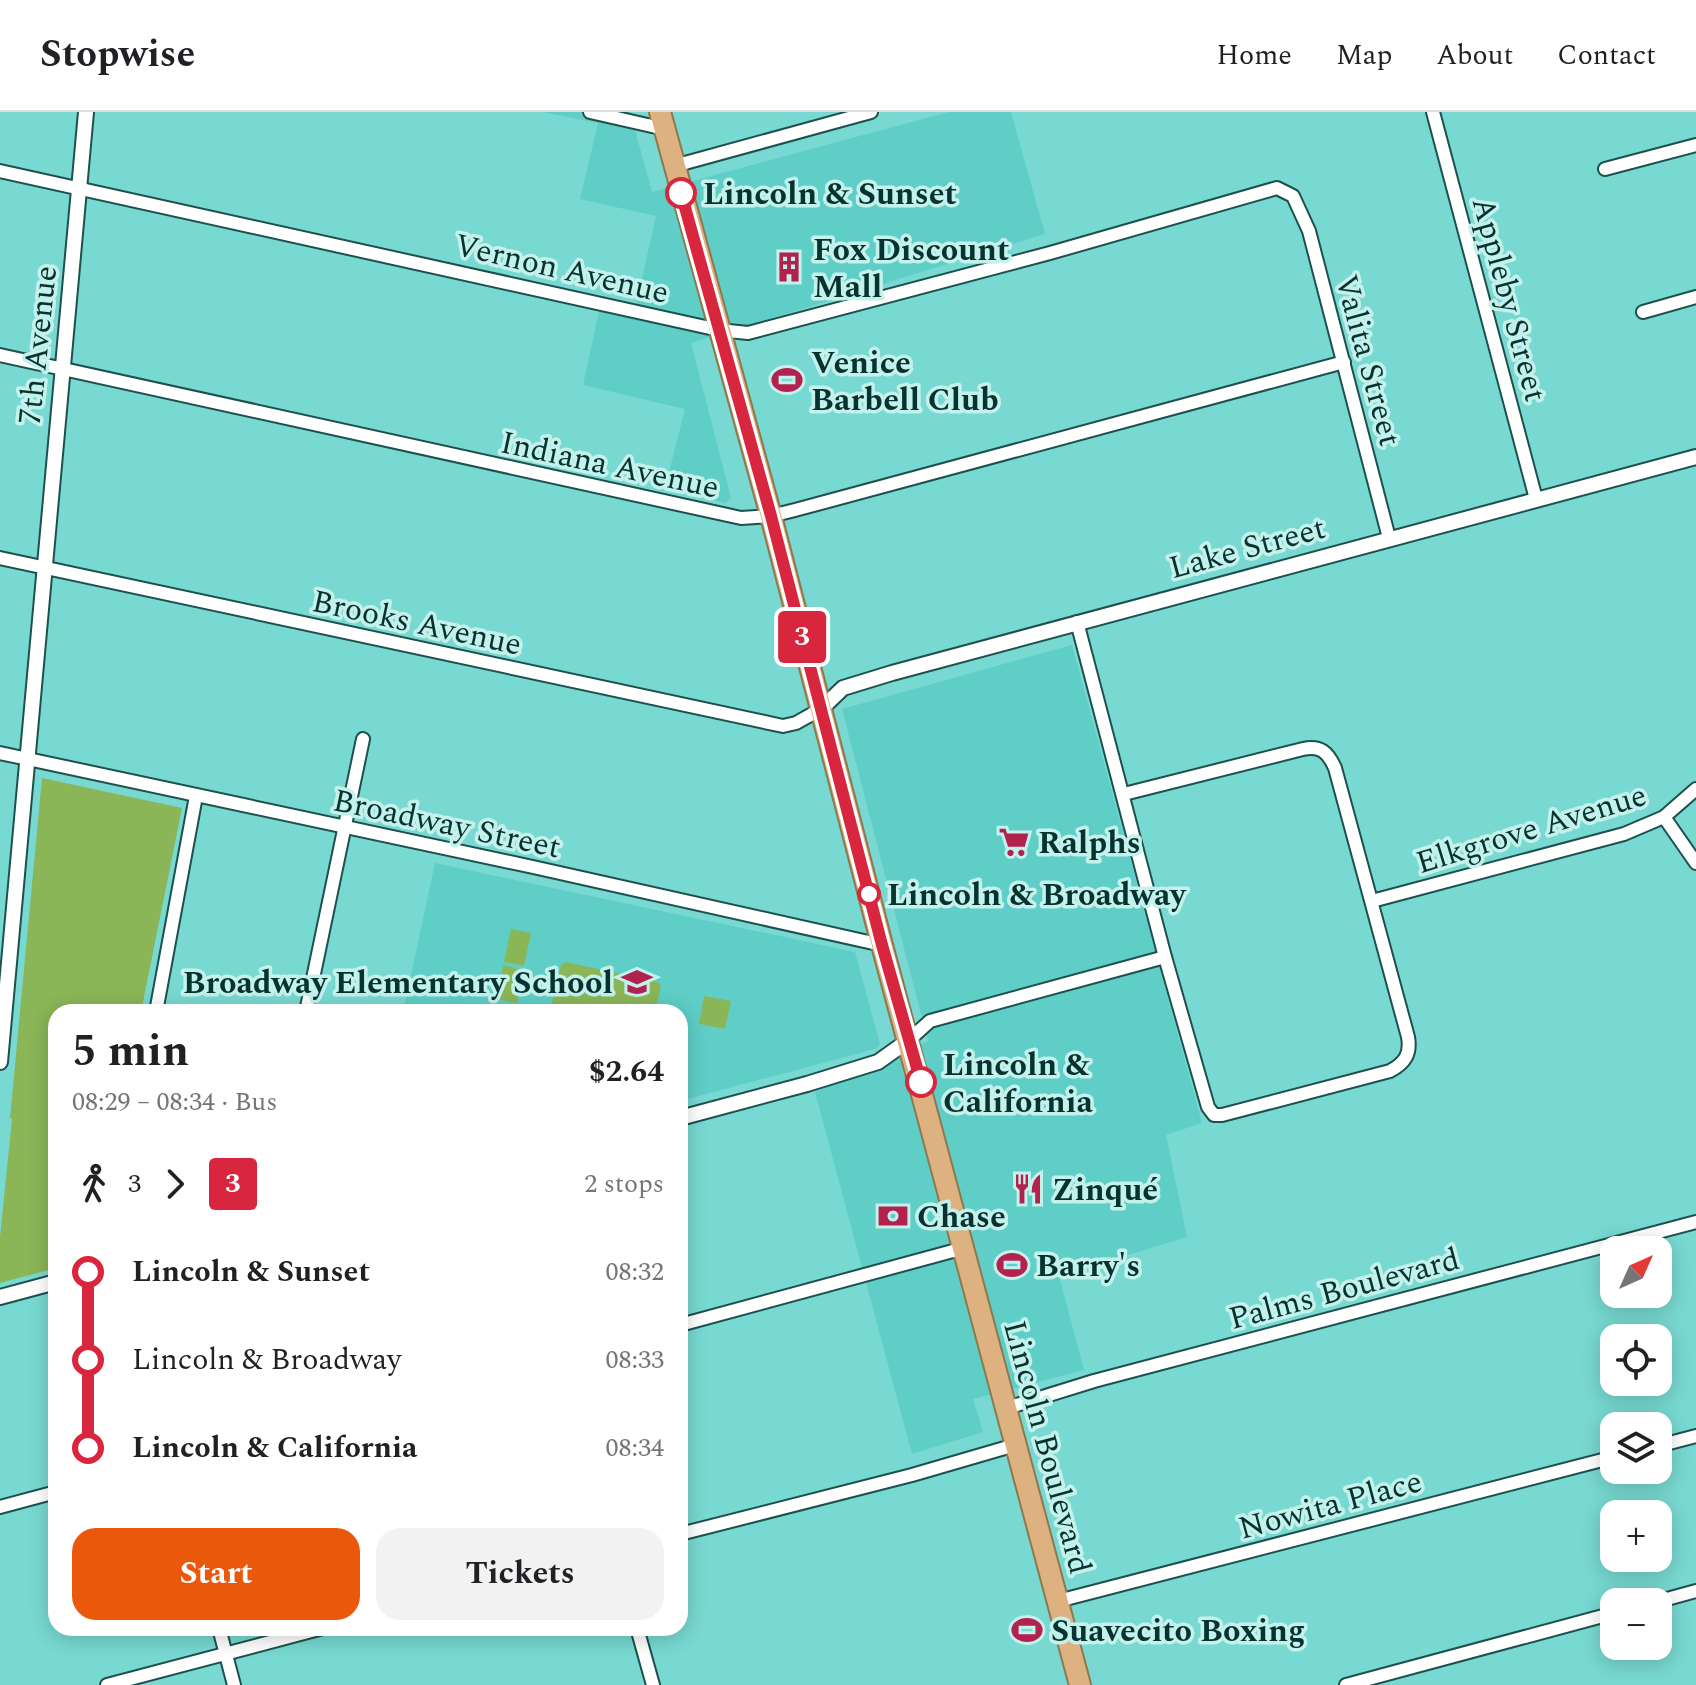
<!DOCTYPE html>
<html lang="en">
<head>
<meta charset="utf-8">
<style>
  :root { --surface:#fff; --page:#f2f2f2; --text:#202124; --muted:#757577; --line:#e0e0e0; --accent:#ea580c }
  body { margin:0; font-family:Spectral,serif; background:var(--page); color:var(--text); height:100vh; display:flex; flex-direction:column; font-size:30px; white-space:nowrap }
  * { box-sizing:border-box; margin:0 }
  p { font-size:26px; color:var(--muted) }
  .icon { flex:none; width:44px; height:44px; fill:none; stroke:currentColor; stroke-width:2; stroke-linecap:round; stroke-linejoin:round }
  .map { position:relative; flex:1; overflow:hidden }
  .drawer { position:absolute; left:48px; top:892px; width:640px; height:632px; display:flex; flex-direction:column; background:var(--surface); border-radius:24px; box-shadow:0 4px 20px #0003 }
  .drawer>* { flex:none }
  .badge { padding:0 16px; border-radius:6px; font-size:28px; line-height:52px }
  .needle { width:52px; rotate:45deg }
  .controls { position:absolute; left:1600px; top:1124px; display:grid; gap:16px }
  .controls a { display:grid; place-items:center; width:72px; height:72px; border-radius:16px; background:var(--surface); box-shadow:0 4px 20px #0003; font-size:40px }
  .map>.badge { position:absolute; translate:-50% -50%; box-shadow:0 0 0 4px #fff }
  .legs { display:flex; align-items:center; gap:12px; height:88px; padding:0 24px; font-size:26px }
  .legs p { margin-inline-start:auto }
  .headline { display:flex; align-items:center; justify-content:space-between; height:136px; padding:0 24px }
  h1 { font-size:44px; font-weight:700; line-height:60px }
  .cta { display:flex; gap:16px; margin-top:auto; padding:16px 24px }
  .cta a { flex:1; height:92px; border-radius:24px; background:var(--accent); color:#fff; font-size:32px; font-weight:700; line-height:92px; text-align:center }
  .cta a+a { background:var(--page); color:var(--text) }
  ul { padding:0 24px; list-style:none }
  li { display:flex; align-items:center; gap:28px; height:88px; font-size:30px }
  li i { display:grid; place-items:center; width:12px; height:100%; margin:0 10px; background:currentColor }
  li i::after { content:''; width:20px; height:20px; margin:-10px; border:6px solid; border-radius:50%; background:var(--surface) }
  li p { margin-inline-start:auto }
  li:first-child i { background:linear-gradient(#0000 50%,currentColor 0) }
  li:last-child i { background:linear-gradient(currentColor 50%,#0000 0) }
  header { display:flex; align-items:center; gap:48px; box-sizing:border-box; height:112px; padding:0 40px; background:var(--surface); border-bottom:2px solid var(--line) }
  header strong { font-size:38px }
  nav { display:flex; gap:44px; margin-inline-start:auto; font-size:28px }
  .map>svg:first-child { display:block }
  .built { fill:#5ecec7 }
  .green { fill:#8bb657 }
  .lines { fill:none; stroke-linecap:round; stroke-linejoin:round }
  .minor-casing { stroke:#1c514d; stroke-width:16 }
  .tertiary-casing { stroke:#1c514d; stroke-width:18 }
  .trunk-casing { stroke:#8d794f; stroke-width:24 }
  .minor { stroke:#fff; stroke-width:12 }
  .tertiary { stroke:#fff; stroke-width:14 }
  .trunk { stroke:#deb280; stroke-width:20 }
  .line-1-casing { stroke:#fff; stroke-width:18 }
  .line-1 { stroke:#d7263d; stroke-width:12 }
  .stop-1-dot { fill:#fff; stroke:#d7263d; stroke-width:4 }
  .labels { text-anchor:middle; stroke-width:7; stroke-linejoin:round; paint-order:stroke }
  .stop-label { font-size:32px; font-weight:bold; fill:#063330; stroke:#c4f1ec; text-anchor:start }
  .poi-label { font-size:32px; font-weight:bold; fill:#063330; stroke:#c4f1ec; text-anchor:start }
  .street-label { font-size:32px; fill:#063330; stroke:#c4f1ec }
</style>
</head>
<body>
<header>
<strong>Stopwise</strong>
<nav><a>Home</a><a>Map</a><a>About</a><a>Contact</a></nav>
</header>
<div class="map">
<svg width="1696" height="1573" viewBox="0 0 1696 1573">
  <rect width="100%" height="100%" fill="#78d9d2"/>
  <g class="built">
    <path d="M543 0H630L652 80 949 0H1011L1045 122 691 231 731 386 725 391 665 376 685 297 583 273 599 199 633 206 656 104 580 87 598 11Z"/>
    <path d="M1072 533 1202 1011 1166 1023 1187 1125 1059 1164 1084 1258 973 1287 983 1320 912 1342 815 980 928 929 842 597Z"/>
    <path d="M435 751 855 840 880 932 875 937 680 989V900H403Z"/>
  </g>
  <g class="green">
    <path d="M42 666 182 696 141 900H56V1156L0 1171V1125L12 1007 10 1006Z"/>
    <path d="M511 817 531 821 524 854 504 850Z"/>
    <path d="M566 850 658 870 661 874 655 900H550L561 853Z"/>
    <path d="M503 853 523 858 517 891 496 887Z"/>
    <path d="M704 884 731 889 725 917 699 912Z"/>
  </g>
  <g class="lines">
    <g class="minor-casing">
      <g id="minor">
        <path d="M590 0 665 17"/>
        <path d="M1433 0 1536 387"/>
        <path d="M674 54 871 0"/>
        <path d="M1605 57 1696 33"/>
        <path d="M0 59 719 218 748 221 1050 141 1277 76 1293 84 1309 119 1389 426"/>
        <path d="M1643 200 1696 185"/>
        <path d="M0 243 741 406 771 404 795 398 1344 250"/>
        <path d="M0 446 783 614 796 611 821 597"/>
        <path d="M1077 510 1165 845 1208 995 1214 1003H1222L1390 959C1405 951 1411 942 1408 925L1335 656C1328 640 1320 633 1303 637L1124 682"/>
        <path d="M0 641 533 755 882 833"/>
        <path d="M1664 705 1696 751"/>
        <path d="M1372 789 1624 722 1664 705 1696 677"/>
        <path d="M156 900 196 684"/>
        <path d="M306 900 363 627"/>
        <path d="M909 928 930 909 1165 845"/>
        <path d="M680 1213 964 1136"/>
        <path d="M1007 1296 1094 1269 1696 1110"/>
        <path d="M1658 1334 1696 1324"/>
        <path d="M0 1395 56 1380"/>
        <path d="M680 1422 912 1363 1015 1333"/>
        <path d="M1058 1489 1614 1345"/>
        <path d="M1656 1490 1696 1479"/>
        <path d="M219 1516 234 1573"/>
        <path d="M637 1516 653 1573"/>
        <path d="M107 1573 323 1516"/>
        <path d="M1346 1573 1614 1501"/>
      </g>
    </g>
    <g class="tertiary-casing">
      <g id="tertiary">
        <path d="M821 597 843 576 892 561 1696 345"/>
        <path d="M0 950 86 0"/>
        <path d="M680 1006 807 972 878 950 909 928"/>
        <path d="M0 1185 56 1170"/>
      </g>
    </g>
    <g class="trunk-casing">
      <path id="trunk" d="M660 0 771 404 882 833 1080 1573"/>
    </g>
    <use href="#minor" class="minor"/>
    <use href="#tertiary" class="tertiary"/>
    <use href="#trunk" class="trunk"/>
  </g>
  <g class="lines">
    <g class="line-1-casing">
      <path id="line-1" d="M681 81 771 404 882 833 921 970"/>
    </g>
    <use href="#line-1" class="line-1"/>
  </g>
  <defs>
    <g id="building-bare" transform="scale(2.4)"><path d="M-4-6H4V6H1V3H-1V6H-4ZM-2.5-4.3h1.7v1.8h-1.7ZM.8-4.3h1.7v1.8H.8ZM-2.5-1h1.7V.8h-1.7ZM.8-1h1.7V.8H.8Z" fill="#b3224f" stroke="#c4f1ec" stroke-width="2.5" paint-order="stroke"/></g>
    <g id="stadium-bare" transform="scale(2.4)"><path d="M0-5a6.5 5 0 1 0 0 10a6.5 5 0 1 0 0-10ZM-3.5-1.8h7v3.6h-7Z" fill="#b3224f" stroke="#c4f1ec" stroke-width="2.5" paint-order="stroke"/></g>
    <g id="supermarket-bare" transform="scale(2.4)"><path d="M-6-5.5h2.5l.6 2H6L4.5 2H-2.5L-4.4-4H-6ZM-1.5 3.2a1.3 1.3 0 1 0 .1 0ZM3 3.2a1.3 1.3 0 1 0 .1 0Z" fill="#b3224f" stroke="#c4f1ec" stroke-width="2.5" paint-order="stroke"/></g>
    <g id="school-bare" transform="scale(2.4)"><path d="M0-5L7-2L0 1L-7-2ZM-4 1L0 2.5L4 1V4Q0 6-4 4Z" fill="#b3224f" stroke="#c4f1ec" stroke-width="2.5" paint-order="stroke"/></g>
    <g id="restaurant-bare" transform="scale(2.4)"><path d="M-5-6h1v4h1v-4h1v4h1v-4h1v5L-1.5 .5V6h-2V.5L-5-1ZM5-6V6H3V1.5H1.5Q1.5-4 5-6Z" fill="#b3224f" stroke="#c4f1ec" stroke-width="2.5" paint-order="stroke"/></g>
    <g id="bank-bare" transform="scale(2.4)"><path d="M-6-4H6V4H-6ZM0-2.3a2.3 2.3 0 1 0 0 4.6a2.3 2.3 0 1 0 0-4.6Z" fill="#b3224f" stroke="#c4f1ec" stroke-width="2.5" paint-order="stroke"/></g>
  </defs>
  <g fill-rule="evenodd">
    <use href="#building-bare" x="789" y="155"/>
    <use href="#stadium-bare" x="787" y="268"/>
    <use href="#supermarket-bare" x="1014" y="730"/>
    <use href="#school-bare" x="637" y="870"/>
    <use href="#restaurant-bare" x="1028" y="1077"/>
    <use href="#bank-bare" x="893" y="1104"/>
    <use href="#stadium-bare" x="1012" y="1153"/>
    <use href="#stadium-bare" x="1027" y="1518"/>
  </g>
  <g class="stop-1-dot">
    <circle cx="681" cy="81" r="14"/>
    <circle cx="869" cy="782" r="10"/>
    <circle cx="921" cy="970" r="14"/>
  </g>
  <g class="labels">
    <g class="stop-label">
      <text x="703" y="92">Lincoln &amp; Sunset</text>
      <text x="887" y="793">Lincoln &amp; Broadway</text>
      <text x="943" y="963">Lincoln &amp;<tspan x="943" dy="37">California</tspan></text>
    </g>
    <g class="poi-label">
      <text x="813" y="148">Fox Discount<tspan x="813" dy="37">Mall</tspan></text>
      <text x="811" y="261">Venice<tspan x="811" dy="37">Barbell Club</tspan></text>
      <text x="1038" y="741">Ralphs</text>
      <text x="613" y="881" text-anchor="end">Broadway Elementary School</text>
      <text x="1052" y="1088">Zinqué</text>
      <text x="917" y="1115">Chase</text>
      <text x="1036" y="1164">Barry's</text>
      <text x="1051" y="1529">Suavecito Boxing</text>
    </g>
    <g class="street-label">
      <text transform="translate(562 156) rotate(13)" y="11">Vernon Avenue</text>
      <text transform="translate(1510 187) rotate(75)" y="11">Appleby Street</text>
      <text transform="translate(37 233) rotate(-84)" y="11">7th Avenue</text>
      <text transform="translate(1369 248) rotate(75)" y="11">Valita Street</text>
      <text transform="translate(610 352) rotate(12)" y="11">Indiana Avenue</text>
      <text transform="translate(1247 435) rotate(-15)" y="11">Lake Street</text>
      <text transform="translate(417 510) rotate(12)" y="11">Brooks Avenue</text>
      <text transform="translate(447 711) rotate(12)" y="11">Broadway Street</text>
      <text transform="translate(1531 716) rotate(-17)" y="11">Elkgrove Avenue</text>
      <text transform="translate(1344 1176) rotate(-15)" y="11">Palms Boulevard</text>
      <text transform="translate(1048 1335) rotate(75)" y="11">Lincoln Boulevard</text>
      <text transform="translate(1330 1392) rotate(-15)" y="11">Nowita Place</text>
    </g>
  </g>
</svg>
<div class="controls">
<a><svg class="needle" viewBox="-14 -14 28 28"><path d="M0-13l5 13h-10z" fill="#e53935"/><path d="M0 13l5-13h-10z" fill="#757577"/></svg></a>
<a><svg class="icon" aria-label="locate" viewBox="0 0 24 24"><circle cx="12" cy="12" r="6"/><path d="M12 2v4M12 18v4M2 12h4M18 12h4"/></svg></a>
<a><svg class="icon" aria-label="layers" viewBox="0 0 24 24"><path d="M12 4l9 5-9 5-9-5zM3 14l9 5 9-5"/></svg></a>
<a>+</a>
<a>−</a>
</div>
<b class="badge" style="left:802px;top:525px;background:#d7263d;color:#fff">3</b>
<section class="drawer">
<div class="headline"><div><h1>5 min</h1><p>08:29 – 08:34 · Bus</p></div><b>$2.64</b></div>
<div class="legs"><svg class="icon" aria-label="walk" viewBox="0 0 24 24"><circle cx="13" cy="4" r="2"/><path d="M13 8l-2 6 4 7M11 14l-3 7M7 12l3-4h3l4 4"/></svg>3<svg class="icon" aria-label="forward" viewBox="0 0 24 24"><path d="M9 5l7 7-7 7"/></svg><b class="badge" style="background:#d7263d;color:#fff">3</b><p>2 stops</p></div>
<ul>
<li><i style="color:#d7263d"></i><b>Lincoln &amp; Sunset</b><p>08:32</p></li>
<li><i style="color:#d7263d"></i><span>Lincoln &amp; Broadway</span><p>08:33</p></li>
<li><i style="color:#d7263d"></i><b>Lincoln &amp; California</b><p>08:34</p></li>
</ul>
<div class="cta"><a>Start</a><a>Tickets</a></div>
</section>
</div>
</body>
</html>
